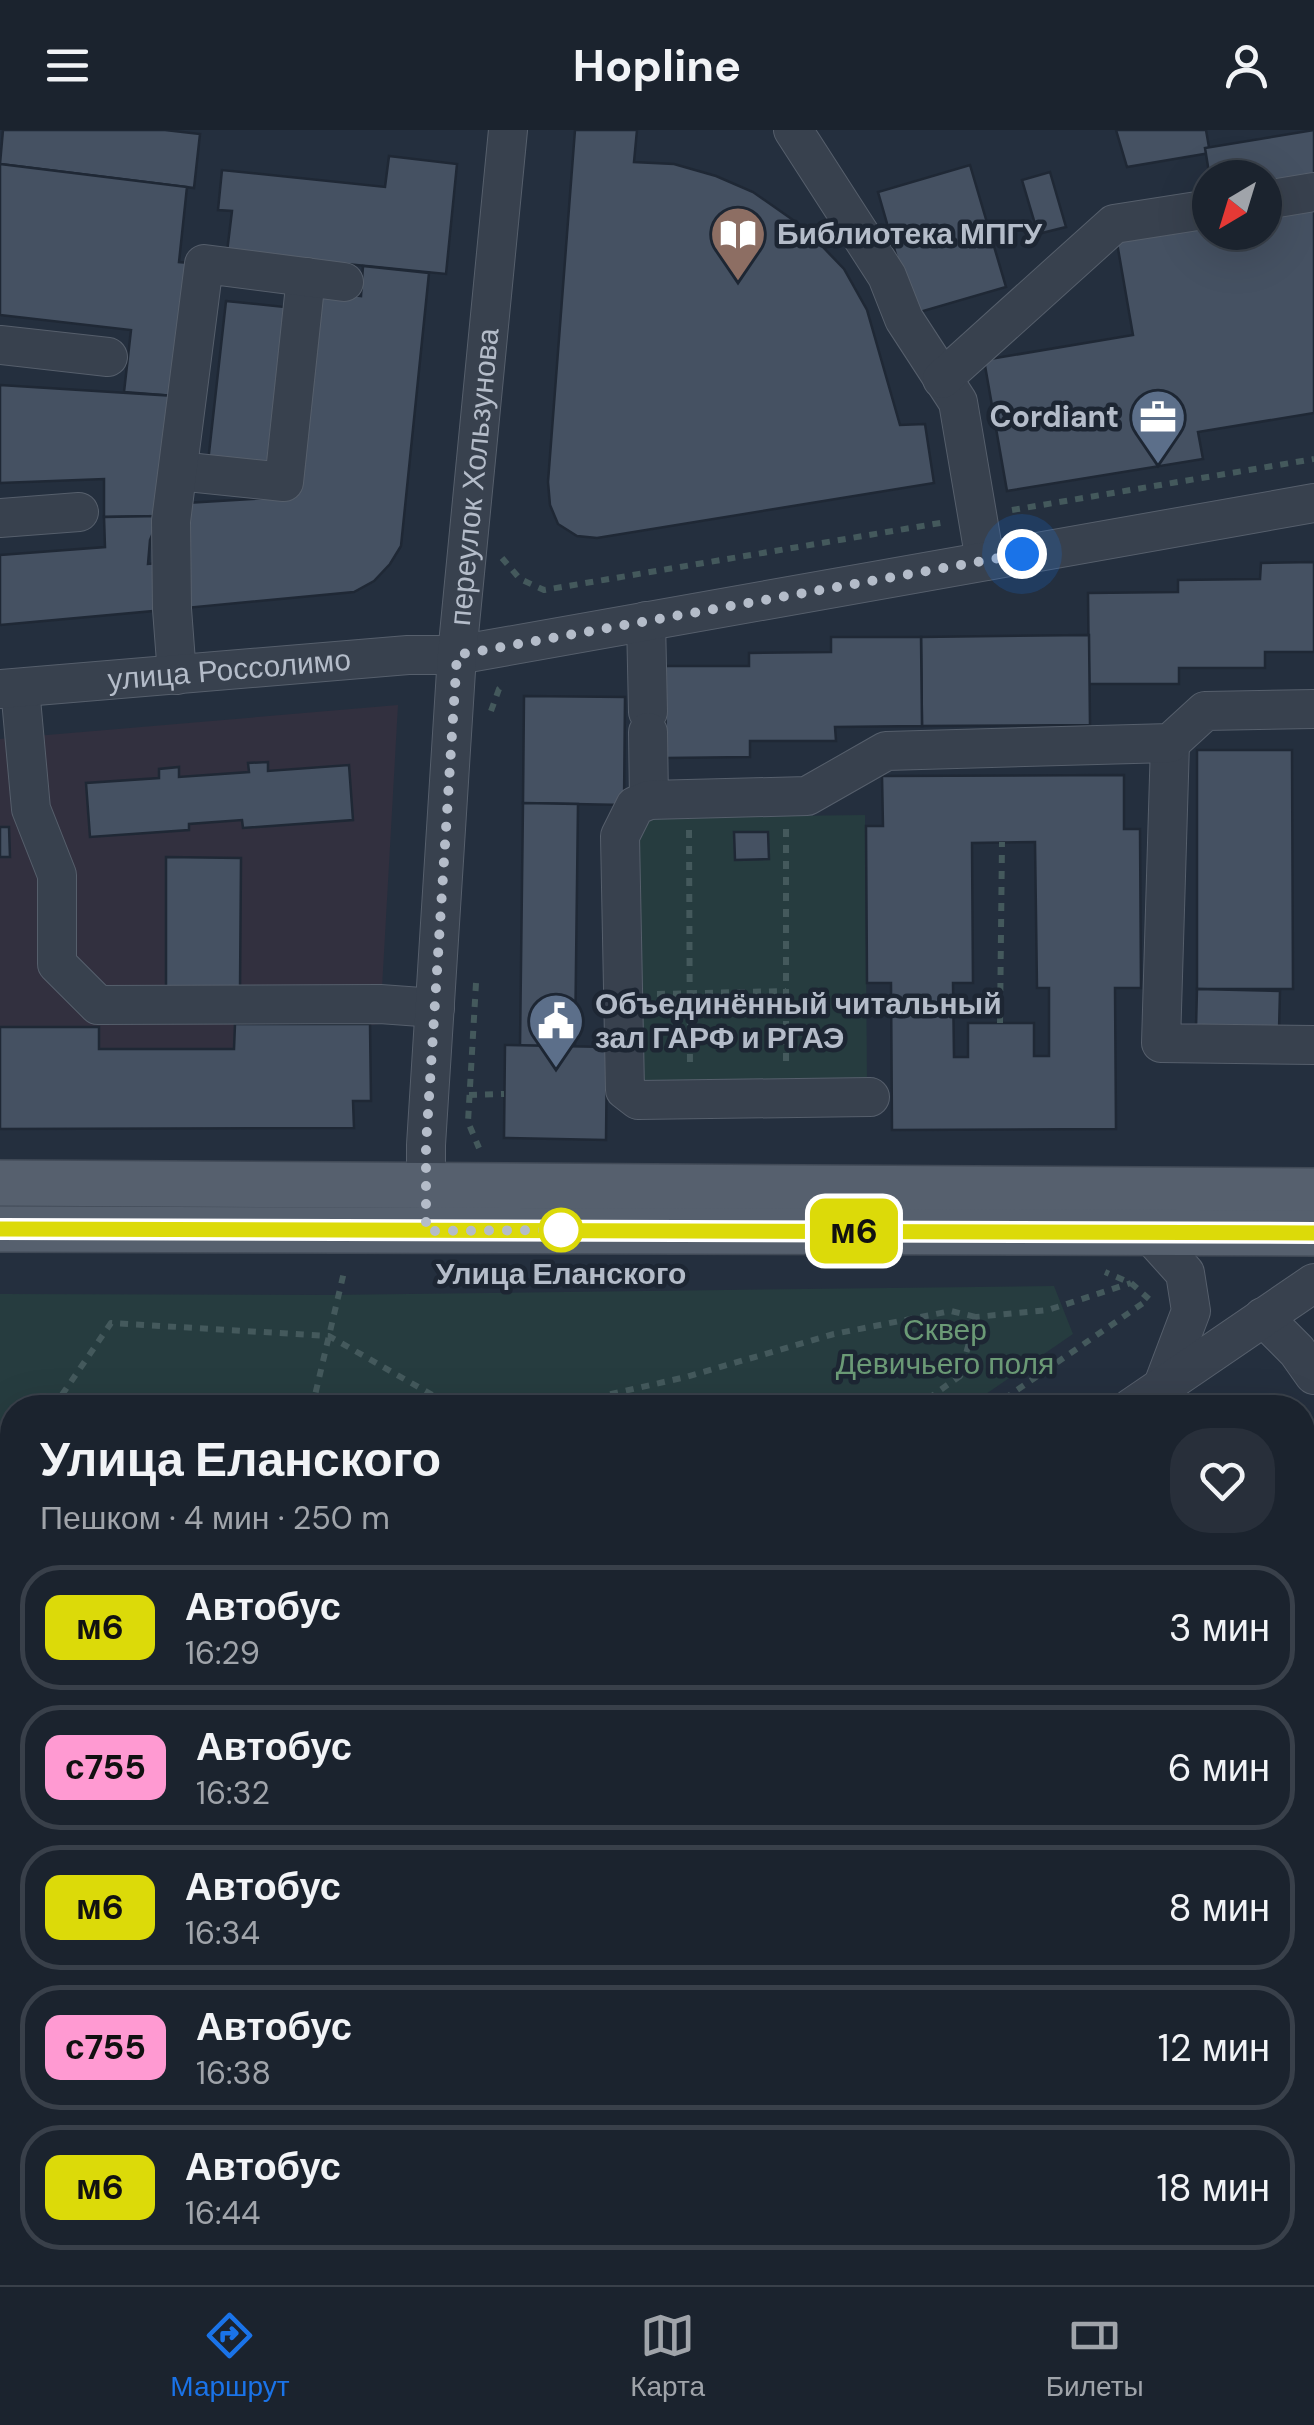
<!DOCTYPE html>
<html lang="ru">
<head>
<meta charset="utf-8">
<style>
  :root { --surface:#1b232e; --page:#282f3a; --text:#f1f3f6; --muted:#a0a4aa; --line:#39404a; --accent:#1a73e8 }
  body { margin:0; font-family:"DM Sans",sans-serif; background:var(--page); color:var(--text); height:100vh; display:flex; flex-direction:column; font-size:38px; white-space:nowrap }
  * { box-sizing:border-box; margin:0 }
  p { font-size:32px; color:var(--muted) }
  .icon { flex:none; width:55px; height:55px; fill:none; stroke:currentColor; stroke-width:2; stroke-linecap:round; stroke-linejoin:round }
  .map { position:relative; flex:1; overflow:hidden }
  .side { position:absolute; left:0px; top:1265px; width:1315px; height:890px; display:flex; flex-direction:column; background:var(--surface); border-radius:40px 40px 0 0; box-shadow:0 10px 40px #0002,0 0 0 2px var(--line) }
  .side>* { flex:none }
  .badge { padding:0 20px; border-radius:15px; font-size:35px; line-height:65px }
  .needle { width:65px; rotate:218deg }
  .tools { position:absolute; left:1192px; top:30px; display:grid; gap:20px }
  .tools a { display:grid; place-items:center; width:90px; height:90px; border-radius:50%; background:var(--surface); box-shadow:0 10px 40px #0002,0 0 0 2px var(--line); font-size:50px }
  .you { position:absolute; width:50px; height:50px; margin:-25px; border:8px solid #fff; border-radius:50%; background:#1a73e8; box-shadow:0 0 0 15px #1a73e833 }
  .map>.badge { position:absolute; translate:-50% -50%; box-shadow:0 0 0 5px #fff }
  .round { display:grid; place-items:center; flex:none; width:105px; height:105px; border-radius:40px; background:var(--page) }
  .headline { display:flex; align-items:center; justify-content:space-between; height:170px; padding:0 40px }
  h1 { font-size:48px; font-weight:700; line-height:75px }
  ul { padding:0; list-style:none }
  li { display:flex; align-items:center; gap:30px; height:125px; margin:0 20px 15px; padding:0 20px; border:5px solid var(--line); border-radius:40px }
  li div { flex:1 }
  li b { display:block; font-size:38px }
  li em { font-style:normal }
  li .badge { min-width:110px; font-weight:700; text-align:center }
  header { display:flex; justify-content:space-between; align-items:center; height:130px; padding:0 40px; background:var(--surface); font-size:45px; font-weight:700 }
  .tab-bar { display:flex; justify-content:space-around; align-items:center; height:140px; border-top:2px solid var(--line); background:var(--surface); font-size:28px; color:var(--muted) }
  .tab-bar a { display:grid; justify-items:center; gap:5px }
  .tab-bar .current { color:var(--accent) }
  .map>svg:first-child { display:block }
  .medical { fill:#32303f }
  .green { fill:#263c3f }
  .building { fill:#455162; stroke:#1f2835; stroke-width:2.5; fill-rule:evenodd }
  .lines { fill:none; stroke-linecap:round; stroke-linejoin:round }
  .minor-casing { stroke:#565f6c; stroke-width:40 }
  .major-casing { stroke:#414a57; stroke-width:48 }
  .path { stroke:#44595c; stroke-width:6; stroke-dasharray:8 8; stroke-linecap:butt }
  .minor { stroke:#38414e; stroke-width:38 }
  .major { stroke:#56606e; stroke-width:45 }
  .line-casing { stroke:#fff; stroke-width:22 }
  .line { stroke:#dcda09; stroke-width:15 }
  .walk { stroke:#b4bcc9; stroke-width:10; stroke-dasharray:0 18 }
  .stop-dot { fill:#fff; stroke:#dcda09; stroke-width:5 }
  .labels { text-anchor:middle; stroke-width:9; stroke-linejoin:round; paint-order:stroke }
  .poi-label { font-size:30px; font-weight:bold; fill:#b4bcc9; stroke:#1d2633; text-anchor:start }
  .street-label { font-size:30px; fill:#b4bcc9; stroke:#1d2633 }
  .stop-label { font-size:30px; font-weight:bold; fill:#b4bcc9; stroke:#1d2633 }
  .park-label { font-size:30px; fill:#6b9a76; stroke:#1d2633 }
</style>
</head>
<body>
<header><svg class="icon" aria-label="menu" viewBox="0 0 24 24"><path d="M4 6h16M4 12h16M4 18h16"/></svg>Hopline<svg class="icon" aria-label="person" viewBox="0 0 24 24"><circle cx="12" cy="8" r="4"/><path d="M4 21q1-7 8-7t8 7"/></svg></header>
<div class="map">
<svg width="1314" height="2155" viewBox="0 0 1314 2155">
  <rect width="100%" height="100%" fill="#242f3e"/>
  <path class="medical" d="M398 575 380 894 370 895 371 971 354 972V998L0 999V609Z"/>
  <g class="green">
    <path d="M865 685 867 952 636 953 640 688Z"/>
    <path d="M1054 1156 1073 1204 967 1277 12 1278V1938L0 1947V1164L328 1165Z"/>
    <path d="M1314 1673V1871L1303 1872V1677Z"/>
  </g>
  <g class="building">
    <path d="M3 0H165L200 4 194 58 0 34Z"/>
    <path d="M575 0H637L634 32 674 34 716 46 753 62 793 90 820 114 844 139 867 180 900 295 925 294 934 353 597 408 577 406 558 394 550 375 548 352Z"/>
    <path d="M1116 0H1206L1210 23 1127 37Z"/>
    <path d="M1314 0V74L1265 82V48L1210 49 1205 18Z"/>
    <path d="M389 26 457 34 446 144 227 122 232 81 218 80 222 40 385 57Z"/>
    <path d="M0 34 187 57 179 132 190 133 175 266 124 262 131 200 0 185Z"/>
    <path d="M970 35 1006 157 913 184 878 62Z"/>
    <path d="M1050 42 1066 97 1038 104 1022 50Z"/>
    <path d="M1314 74V283L1198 302 1203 329 1007 361 984 230 1133 205 1116 107 1210 92V102H1265V82Z"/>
    <path d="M363 136 429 143 401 416 390 434 374 451 354 462 186 478V373L283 367 320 161 361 166Z"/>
    <path d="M226 171 285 177 267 339 208 332Z"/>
    <path d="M0 255 175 266 160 386 104 387V349L0 353Z"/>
    <path d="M160 386 150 410 148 434 186 431V478L0 495V425L105 417 104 387Z"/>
    <path d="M1314 432V522H1265V538H1179V554H1089L1088 463 1178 462V450L1260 449 1261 433Z"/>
    <path d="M1089 505 1090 595 922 596 921 507Z"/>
    <path d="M831 507H921L922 596 835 597 836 611H750V627L666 628 665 536H749V523L831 522Z"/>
    <path d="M524 566 625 567 624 675 523 673Z"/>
    <path d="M1197 620H1292L1293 859H1197Z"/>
    <path d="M268 632V641L349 635 353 690 243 698 242 690 189 694V700L90 707 86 653 159 648V639L179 637V647L249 642 248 633Z"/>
    <path d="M1124 645V699H1140L1141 858H1115L1116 999 892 1000 891 853H867L866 696H883L882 646ZM1035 712 1037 858H1049V926H1034V893H968V927H954L953 853H973L972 713Z"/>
    <path d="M523 673 578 674 575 916H520Z"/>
    <path d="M0 697H9L10 727H0Z"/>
    <path d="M734 702H768L769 729 735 730Z"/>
    <path d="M166 727 241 728 240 860H166Z"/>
    <path d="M1197 859 1280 861 1279 900 1196 898Z"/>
    <path d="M235 894H370L371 971H353L354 998 0 999V897H99V919H234Z"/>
    <path d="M505 915 607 917 606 1010 504 1008Z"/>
    <path d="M1306 1322H1314V1381L1302 1364V1324Z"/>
    <path d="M1302 1364 1314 1381 1302 1390Z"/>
    <path d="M1302 1454 1314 1471V1596L1302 1604Z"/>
    <path d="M1314 1896V1981H1302V1897Z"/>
    <path d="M56 2142H77L74 2155H54Z"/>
  </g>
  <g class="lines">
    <g class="minor-casing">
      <g id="minor">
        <path d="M793 0 887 146 904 189 958 272 985 431"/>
        <path d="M1265 70 1314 62"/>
        <path d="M0 215 108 227"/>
        <path d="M942 249 1114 94 1210 79"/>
        <path d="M178 341 284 352 306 147"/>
        <path d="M0 388 79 382"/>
        <path d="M646 491 648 582"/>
        <path d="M177 545 172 479 171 391 204 134 344 152"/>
        <path d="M20 558 31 679 57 745V834L98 875 380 874 435 878"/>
        <path id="s1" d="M0 559 408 525H457L1314 373"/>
        <path d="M648 602 649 670"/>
        <path d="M1170 613 1161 913 1314 915"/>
        <path d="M870 967 638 970 625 960 620 706 635 676 649 670 807 666 886 621 1170 613 1205 581 1314 579"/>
        <path id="s2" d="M426 1083V1015L457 525 508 0"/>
        <path d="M1148 1102 1185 1143 1191 1181 1163 1255"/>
        <path d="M1263 1187 1297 1221 1314 1245"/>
        <path d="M1131 1278 1314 1153"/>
        <path d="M1302 1735 1314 1732"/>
        <path d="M0 2055 12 2047"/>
        <path d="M239 2142 244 2155"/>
      </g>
    </g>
    <g class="major-casing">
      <g id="major">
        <path d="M0 1053 1314 1061"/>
        <path d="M0 1099 1314 1103"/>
      </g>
    </g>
    <g class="path">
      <path d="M1012 380 1314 329"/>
      <path d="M502 428 520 449 544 460 946 392"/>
      <path d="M491 581 499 559 506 554"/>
      <path d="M786 699V936"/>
      <path d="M689 700 690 938"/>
      <path d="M476 853 468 992 479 1018"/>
      <path d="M657 864 786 861"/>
      <path d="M1000 893 1002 712"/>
      <path d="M469 965 504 964"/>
      <path d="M53 1278 111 1193 329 1206 455 1278"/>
      <path d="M312 1278 344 1142"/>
      <path d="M565 1278 571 1273 686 1247 834 1204 951 1181 976 1187"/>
      <path d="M915 1278 960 1246 976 1187 1048 1180 1131 1153"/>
      <path d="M991 1278 1149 1169 1131 1153 1105 1142"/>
      <path d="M0 1359 12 1340"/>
      <path d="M0 1477 12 1479"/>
      <path d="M0 1597 12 1608"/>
      <path d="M0 1676 12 1687"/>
      <path d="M0 1962 12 1954"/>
      <path d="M0 2110 12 2101"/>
      <path d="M175 2142 180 2155"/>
      <path d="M426 2153 429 2142"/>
    </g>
    <use href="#minor" class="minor"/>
    <use href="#major" class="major"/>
  </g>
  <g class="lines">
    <g class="line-casing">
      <path id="line" d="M0 1099 1314 1103"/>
    </g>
    <use href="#line" class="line"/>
    <path class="walk" d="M561 1100 426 1101V1015L457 525 1022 424"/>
  </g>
  <defs>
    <g id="library-pin" transform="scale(2.875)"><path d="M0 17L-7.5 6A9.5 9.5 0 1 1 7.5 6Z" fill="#8d6e63" stroke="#1d2633"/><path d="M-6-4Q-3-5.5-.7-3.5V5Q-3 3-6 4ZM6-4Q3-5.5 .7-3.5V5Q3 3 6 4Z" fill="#fff"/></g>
    <g id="office-pin" transform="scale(2.875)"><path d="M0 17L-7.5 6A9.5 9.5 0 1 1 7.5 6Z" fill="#5c6f8a" stroke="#1d2633"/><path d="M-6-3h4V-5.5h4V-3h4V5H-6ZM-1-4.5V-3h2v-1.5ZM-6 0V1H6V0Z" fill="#fff"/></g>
    <g id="civic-pin" transform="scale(2.875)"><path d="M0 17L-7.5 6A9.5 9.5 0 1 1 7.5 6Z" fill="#5c6f8a" stroke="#1d2633"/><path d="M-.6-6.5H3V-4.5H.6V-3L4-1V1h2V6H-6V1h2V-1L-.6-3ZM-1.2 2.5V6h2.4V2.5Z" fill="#fff"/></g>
  </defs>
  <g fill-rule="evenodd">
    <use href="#library-pin" x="738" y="104"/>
    <use href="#office-pin" x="1158" y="287"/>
    <use href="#civic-pin" x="556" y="891"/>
  </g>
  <circle class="stop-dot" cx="561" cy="1100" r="20"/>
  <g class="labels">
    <g class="poi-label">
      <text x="777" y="114">Библиотека МПГУ</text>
      <text x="1119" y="297" text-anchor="end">Cordiant</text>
      <text x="595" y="884">Объединённый читальный<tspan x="595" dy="34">зал ГАРФ и РГАЭ</tspan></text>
    </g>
    <g class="street-label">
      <text dy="10" stroke="none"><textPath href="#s2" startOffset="738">переулок Хользунова</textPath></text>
      <text dy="10" stroke="none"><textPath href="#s1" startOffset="230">улица Россолимо</textPath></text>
    </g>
    <g class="stop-label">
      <text x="561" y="1154">Улица Еланского</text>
    </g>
    <g class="park-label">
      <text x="945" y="1210">Сквер<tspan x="945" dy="34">Девичьего поля</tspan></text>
    </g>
  </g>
</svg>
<div class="tools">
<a><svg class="needle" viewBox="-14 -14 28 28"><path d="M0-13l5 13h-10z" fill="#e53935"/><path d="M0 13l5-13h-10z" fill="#a0a4aa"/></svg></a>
</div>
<div class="you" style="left:1022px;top:424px"></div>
<b class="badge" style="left:854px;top:1101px;background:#dcda09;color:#111">м6</b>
<section class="side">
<div class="headline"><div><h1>Улица Еланского</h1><p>Пешком · 4 мин · 250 m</p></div><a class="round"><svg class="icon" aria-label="heart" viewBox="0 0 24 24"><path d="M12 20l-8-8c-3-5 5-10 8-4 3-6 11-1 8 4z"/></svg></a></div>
<ul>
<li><span class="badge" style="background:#dcda09;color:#111">м6</span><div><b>Автобус</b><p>16:29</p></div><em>3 мин</em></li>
<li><span class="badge" style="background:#ff9ad2;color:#111">с755</span><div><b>Автобус</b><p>16:32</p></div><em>6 мин</em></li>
<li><span class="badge" style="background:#dcda09;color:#111">м6</span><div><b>Автобус</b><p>16:34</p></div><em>8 мин</em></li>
<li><span class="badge" style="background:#ff9ad2;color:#111">с755</span><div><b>Автобус</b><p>16:38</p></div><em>12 мин</em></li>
<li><span class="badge" style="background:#dcda09;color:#111">м6</span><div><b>Автобус</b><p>16:44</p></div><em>18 мин</em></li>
</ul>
</section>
</div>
<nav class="tab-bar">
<a class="current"><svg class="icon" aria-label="directions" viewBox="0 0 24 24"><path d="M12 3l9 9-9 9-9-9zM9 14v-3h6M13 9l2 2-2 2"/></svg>Маршрут</a>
<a><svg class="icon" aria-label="map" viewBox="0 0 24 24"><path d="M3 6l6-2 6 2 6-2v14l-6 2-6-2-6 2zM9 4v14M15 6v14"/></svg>Карта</a>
<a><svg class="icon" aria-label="tickets" viewBox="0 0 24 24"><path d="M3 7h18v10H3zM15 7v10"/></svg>Билеты</a>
</nav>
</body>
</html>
